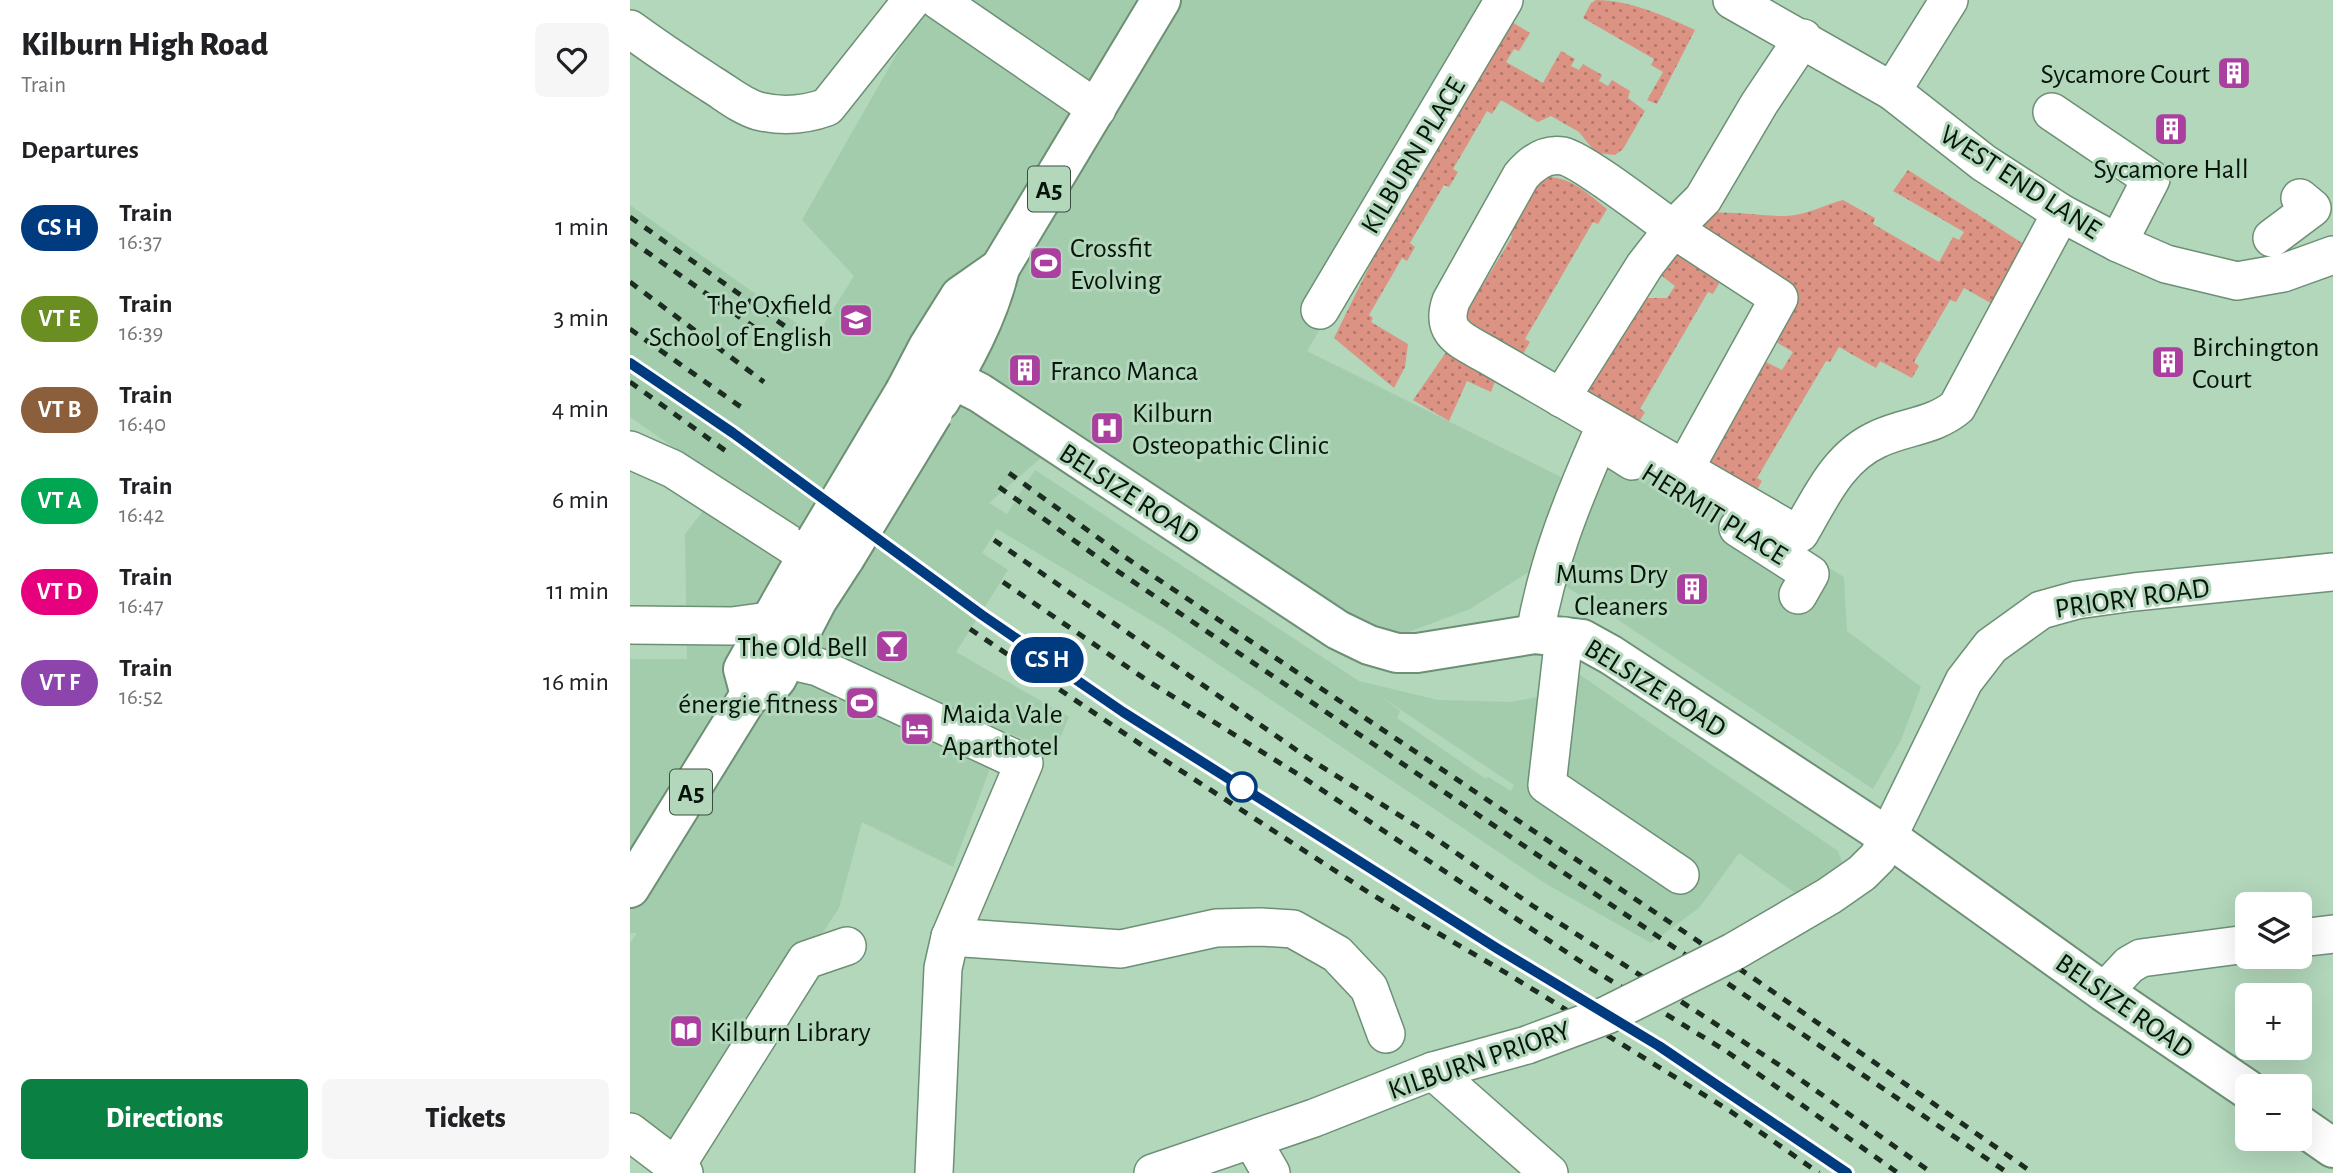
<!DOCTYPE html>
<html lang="en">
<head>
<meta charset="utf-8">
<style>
  :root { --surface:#fff; --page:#f6f6f6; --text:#202124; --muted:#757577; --accent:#0b8043 }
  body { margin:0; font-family:"Alegreya Sans",sans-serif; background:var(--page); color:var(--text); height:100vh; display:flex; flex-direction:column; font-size:26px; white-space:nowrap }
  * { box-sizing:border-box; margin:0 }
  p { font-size:23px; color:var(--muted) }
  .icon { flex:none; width:38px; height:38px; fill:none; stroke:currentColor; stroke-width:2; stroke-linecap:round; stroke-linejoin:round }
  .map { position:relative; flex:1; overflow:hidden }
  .sheet { display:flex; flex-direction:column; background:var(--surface); width:630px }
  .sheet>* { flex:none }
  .badge { padding:0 14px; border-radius:23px; font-size:24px; line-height:46px }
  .fabs { position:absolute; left:1605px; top:892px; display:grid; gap:14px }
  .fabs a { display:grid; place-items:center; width:77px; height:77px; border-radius:10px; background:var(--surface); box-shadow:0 7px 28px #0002; font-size:35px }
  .map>.badge { position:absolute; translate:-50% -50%; box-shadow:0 0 0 4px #fff }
  h2 { padding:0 21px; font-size:26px; line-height:63px }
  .round { display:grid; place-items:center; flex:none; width:74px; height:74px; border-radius:10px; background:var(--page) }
  .headline { display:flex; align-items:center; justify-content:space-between; height:119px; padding:0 21px }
  h1 { font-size:33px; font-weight:800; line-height:52px }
  .action { display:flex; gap:14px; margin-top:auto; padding:14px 21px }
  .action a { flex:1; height:80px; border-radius:10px; background:var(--accent); color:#fff; font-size:28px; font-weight:800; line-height:80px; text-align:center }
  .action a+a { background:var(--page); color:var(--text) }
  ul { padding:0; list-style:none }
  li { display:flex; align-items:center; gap:21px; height:91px; padding:0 21px }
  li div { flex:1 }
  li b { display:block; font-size:26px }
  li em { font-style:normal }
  li .badge { min-width:77px; font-weight:700; text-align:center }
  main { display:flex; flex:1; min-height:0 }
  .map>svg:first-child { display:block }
  .built { fill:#a2ccac; fill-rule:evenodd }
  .grass { fill:url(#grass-dots) }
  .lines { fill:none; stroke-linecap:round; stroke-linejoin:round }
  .minor-casing { stroke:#6d9075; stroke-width:40 }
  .major-casing { stroke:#6d9075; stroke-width:42 }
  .minor { stroke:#fff; stroke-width:37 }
  .major { stroke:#fff; stroke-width:38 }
  .rail { stroke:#1c2c20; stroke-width:5; stroke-dasharray:9 9; stroke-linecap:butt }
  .minor-bridge-casing { stroke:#6d9075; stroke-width:40; stroke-linecap:butt }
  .major-bridge-casing { stroke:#6d9075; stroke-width:42; stroke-linecap:butt }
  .minor-bridge { stroke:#fff; stroke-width:37 }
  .major-bridge { stroke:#fff; stroke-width:38 }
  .line-casing { stroke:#fff; stroke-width:16 }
  .line { stroke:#003b80; stroke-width:10 }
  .stop-dot { fill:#fff; stroke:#003b80; stroke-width:3.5 }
  .labels { text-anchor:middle; stroke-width:6; stroke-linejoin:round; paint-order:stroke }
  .shield { fill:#b2d7bb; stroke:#3a4e40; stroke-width:2 }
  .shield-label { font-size:26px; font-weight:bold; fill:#07140b }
  .poi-label { font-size:28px; fill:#07140b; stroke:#b2d7bb; text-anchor:start }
  .street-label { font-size:28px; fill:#07140b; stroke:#b2d7bb }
</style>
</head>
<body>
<main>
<section class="sheet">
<div class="headline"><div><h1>Kilburn High Road</h1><p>Train</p></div><a class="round"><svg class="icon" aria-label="heart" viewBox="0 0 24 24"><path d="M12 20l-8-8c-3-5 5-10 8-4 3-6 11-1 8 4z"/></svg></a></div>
<h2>Departures</h2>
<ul>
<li><span class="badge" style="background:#003b80;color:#fff">CS H</span><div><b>Train</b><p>16:37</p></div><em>1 min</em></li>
<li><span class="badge" style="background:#6b8e23;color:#fff">VT E</span><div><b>Train</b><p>16:39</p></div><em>3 min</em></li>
<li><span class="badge" style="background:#8b5e3c;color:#fff">VT B</span><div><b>Train</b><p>16:40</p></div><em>4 min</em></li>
<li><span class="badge" style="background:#00a651;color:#fff">VT A</span><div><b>Train</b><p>16:42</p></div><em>6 min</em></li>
<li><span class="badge" style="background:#e6007e;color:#fff">VT D</span><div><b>Train</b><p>16:47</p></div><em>11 min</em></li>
<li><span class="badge" style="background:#8e44ad;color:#fff">VT F</span><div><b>Train</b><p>16:52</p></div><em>16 min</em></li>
</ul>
<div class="action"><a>Directions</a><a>Tickets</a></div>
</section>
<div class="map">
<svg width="1703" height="1173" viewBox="0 0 1703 1173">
  <defs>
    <pattern id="grass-dots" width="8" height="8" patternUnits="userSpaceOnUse" patternTransform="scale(1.75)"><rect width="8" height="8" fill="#dc9384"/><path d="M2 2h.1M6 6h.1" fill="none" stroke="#b0776a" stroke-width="1.8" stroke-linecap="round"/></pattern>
  </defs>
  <rect width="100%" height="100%" fill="#b2d7bb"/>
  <path class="built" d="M303 0H886L677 351 937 480 965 424 1214 577 1217 631 1291 687 1271 740 1243 789 958 600 905 568 840 609 773 634H749L434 438 359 503 377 514 405 470 729 681 808 700 881 702 935 692 950 675 1208 851 1212 862 1168 895 1109 853 1069 908 1021 943 918 885 534 628 367 529 352 553 378 570 326 652 439 717 424 752 374 731 323 867 232 822 209 908 51 1147 0 1114V943L7 933H0V659H57L55 534 95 483 0 417V205L186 337 224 276 172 220 269 50ZM747 694 884 785 881 791 858 777 856 779 767 718 770 711Z"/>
  <g class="grass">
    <path d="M966 0C1000 0 1035 16 1065 30L1027 104 1017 100 1033 72 1021 65 1024 59 953 18 961 3Z"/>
    <path d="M875 18 900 33 889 51 884 49 876 62 913 83 931 51 945 59 941 66 949 70 953 64 972 75 969 81 978 86 982 80 1000 91 998 98 1015 111 993 149 985 155 966 153 949 132 921 116 908 122 871 100 862 114 857 111 823 169 828 172 819 187 814 185 780 243 785 247 777 261 772 258 739 315 743 318 741 322 778 344 775 367 764 388 704 338 861 20Z"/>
    <path d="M1278 170 1400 248 1366 306 1334 288 1326 302 1320 300 1284 362 1289 366 1282 378 1250 361 1246 368 1209 347 1200 362 1196 361 1127 478 1132 481 1124 495 1069 469 1136 362 1152 370 1163 352 1141 339 1163 304 1075 235V220L1078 213C1104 211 1129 216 1155 216 1173 216 1195 205 1213 200L1245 218 1243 224 1309 262 1323 237 1329 240 1334 232 1263 191Z"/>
    <path d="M917 177C942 177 958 194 977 209L968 224 963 222 895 339 900 342 891 357 837 326 833 310 839 283 851 288 882 237 875 223 895 190Z"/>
    <path d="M1043 251 1092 278 1083 294 1078 292 1010 409 1015 412 1006 427 944 395 1016 298H1037L1045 286 1028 273Z"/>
    <path d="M817 351 866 379 861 392 837 381 819 421 783 400Z"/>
  </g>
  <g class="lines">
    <g class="minor-casing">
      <g id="minor">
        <path d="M308 0 467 109"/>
        <path d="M1102 0 1262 91 1354 163 1431 213 1488 243 1536 264 1607 281 1653 273 1703 255"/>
        <path d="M0 29C26 48 53 66 81 84 96 93 111 106 128 111 152 117 175 115 197 107L282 0"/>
        <path d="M1173 38 1129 104 1073 199 1043 229C1023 215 952 160 933 156 915 153 901 164 891 176L821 301C809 335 834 341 859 356L1163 532 1170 533C1191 497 1208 457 1248 439 1275 426 1303 427 1327 407L1431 213"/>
        <path d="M1262 91 1319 0"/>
        <path d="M1422 112 1521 179 1488 243"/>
        <path d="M1642 238 1682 208 1670 198"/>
        <path d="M690 310 874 0"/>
        <path d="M931 398 1015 265 1043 229 1149 298 1054 470"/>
        <path d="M0 450 43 469 203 572"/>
        <path d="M1108 528 1180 574 1168 595"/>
        <path d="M0 625 102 626 139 621"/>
        <path d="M905 634C917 564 941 504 969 440L1002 461"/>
        <path d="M934 636 917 785 1050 875"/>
        <path d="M158 660 188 667 394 763 320 937 313 968 304 1173"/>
        <path d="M320 937 491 949 586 928 631 927 663 929 707 954 739 988 756 1034"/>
        <path d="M1670 938 1703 934"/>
        <path d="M1103 952 1199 896 1232 873 1248 857 1334 681 1361 646 1411 610 1447 600 1504 592 1703 572"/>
        <path d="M1474 992 1499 965 1511 958 1617 944"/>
        <path d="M803 1071 919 1173"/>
        <path d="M0 1132 54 1173"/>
        <path d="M622 1140 641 1173"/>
        <path d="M46 1166 176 960 217 946"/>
        <path d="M523 1173 684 1118 803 1071 897 1045"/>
      </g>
    </g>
    <g class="major-casing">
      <g id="major">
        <path d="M275 391C314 374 312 373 350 393L708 630 739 645 767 653H787L905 634 952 639 981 655 1258 837 1474 992 1617 1089"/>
        <path d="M275 391 298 347 330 296 370 268"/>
        <path d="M310 401C334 360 359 316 370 268L531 0"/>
        <path d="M120 695 113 669 186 540"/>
        <path d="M0 888 117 699C125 689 139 690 147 678L187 601 215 558"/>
        <path d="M1670 1125 1703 1148"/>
      </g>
    </g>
    <use href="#minor" class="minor"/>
    <use href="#major" class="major"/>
    <g class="rail">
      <path d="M0 217 166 334"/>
      <path d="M0 240 155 349"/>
      <path d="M0 282 134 382"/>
      <path d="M0 329 111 407"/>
      <path d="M0 362 103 433"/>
      <path d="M0 382 100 454"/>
      <path d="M379 473 489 553 1129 982 1403 1173"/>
      <path d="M369 487 480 566 1378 1173"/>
      <path d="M364 540 678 758 796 832 903 906 1157 1070 1302 1173"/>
      <path d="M373 582 518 681 674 778 962 969 1096 1051 1268 1173"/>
      <path d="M352 615 493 712 868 949 1029 1046 1217 1173"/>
      <path d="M340 629 519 750 741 894 878 974 1100 1111 1189 1173"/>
    </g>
    <g class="minor-bridge-casing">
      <path id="minor-bridge" d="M897 1045 977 1015 1103 952"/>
    </g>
    <g class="major-bridge-casing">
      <g id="major-bridge">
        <path d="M186 540 275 391"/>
        <path d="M215 558 303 413"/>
      </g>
    </g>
    <use href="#minor-bridge" class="minor-bridge"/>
    <use href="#major-bridge" class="major-bridge"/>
  </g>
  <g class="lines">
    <g class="line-casing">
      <path id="line" d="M0 363 103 433 352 615 493 712 868 949 1029 1046 1217 1173"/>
    </g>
    <use href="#line" class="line"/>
  </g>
  <defs>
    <g id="building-square" transform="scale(1.75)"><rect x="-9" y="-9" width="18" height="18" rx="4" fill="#ab3f9f" stroke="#b2d7bb"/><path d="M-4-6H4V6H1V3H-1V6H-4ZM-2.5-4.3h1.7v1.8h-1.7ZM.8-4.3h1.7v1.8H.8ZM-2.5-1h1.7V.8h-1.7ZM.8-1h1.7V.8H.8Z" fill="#fff"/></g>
    <g id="stadium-square" transform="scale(1.75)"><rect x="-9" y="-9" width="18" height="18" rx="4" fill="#ab3f9f" stroke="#b2d7bb"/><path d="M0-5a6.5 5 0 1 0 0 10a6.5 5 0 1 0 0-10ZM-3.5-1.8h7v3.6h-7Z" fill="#fff"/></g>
    <g id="school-square" transform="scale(1.75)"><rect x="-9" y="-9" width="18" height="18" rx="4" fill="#ab3f9f" stroke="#b2d7bb"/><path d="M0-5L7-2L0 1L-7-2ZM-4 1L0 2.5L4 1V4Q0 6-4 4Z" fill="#fff"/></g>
    <g id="hospital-square" transform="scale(1.75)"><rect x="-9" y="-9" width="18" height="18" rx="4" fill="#ab3f9f" stroke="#b2d7bb"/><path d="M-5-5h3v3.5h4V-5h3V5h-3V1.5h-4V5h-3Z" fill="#fff"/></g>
    <g id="bar-square" transform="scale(1.75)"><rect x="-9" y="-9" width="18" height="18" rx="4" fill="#ab3f9f" stroke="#b2d7bb"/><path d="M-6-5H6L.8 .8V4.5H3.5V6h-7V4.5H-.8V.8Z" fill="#fff"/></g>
    <g id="hotel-square" transform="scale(1.75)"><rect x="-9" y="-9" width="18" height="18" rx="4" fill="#ab3f9f" stroke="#b2d7bb"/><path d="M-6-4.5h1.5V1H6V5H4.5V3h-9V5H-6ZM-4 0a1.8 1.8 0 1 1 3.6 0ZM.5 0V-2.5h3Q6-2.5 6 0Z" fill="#fff"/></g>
    <g id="library-square" transform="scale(1.75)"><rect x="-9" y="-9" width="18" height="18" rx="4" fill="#ab3f9f" stroke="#b2d7bb"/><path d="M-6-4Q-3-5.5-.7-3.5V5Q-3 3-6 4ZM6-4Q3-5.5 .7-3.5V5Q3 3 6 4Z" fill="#fff"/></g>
  </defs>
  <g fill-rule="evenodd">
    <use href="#building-square" x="1604" y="73"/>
    <use href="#building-square" x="1541" y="129"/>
    <use href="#stadium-square" x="416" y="263"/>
    <use href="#school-square" x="226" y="320"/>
    <use href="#building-square" x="1538" y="362"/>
    <use href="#building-square" x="395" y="370"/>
    <use href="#hospital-square" x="477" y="428"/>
    <use href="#building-square" x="1062" y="589"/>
    <use href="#bar-square" x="262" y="646"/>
    <use href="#stadium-square" x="232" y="703"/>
    <use href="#hotel-square" x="287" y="729"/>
    <use href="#library-square" x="56" y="1031"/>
  </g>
  <circle class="stop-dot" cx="612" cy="787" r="14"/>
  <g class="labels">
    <g class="shield">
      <rect x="398" y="166.5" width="42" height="45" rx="5"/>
      <rect x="40" y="769.5" width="42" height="45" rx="5"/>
    </g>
    <g class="shield-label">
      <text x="419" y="198">A5</text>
      <text x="61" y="801">A5</text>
    </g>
    <g class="poi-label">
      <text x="1580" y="83" text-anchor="end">Sycamore Court</text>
      <text x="1541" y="178" text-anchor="middle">Sycamore Hall</text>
      <text x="440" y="257">Crossfit<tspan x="440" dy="32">Evolving</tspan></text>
      <text x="202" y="314" text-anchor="end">The Oxfield<tspan x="202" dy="32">School of English</tspan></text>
      <text x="1562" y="356">Birchington<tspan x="1562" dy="32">Court</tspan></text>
      <text x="420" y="380">Franco Manca</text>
      <text x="502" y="422">Kilburn<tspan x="502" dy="32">Osteopathic Clinic</tspan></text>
      <text x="1038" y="583" text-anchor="end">Mums Dry<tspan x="1038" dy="32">Cleaners</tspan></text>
      <text x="238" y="656" text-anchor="end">The Old Bell</text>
      <text x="208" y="713" text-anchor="end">énergie fitness</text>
      <text x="312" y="723">Maida Vale<tspan x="312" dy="32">Aparthotel</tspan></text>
      <text x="80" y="1041">Kilburn Library</text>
    </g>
    <g class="street-label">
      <text transform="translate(782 155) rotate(-59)" y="10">KILBURN PLACE</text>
      <text transform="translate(1391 181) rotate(33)" y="10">WEST END LANE</text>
      <text transform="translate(500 493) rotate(33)" y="10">BELSIZE ROAD</text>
      <text transform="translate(1085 513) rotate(32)" y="10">HERMIT PLACE</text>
      <text transform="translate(1502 597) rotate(-8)" y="10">PRIORY ROAD</text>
      <text transform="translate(1026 687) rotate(32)" y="10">BELSIZE ROAD</text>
      <text transform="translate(1495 1005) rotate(35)" y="10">BELSIZE ROAD</text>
      <text transform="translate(849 1059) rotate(-19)" y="10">KILBURN PRIORY</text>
    </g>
  </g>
</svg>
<div class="fabs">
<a><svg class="icon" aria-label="layers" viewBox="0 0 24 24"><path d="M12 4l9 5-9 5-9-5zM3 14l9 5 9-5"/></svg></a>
<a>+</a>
<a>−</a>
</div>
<b class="badge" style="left:417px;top:660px;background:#003b80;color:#fff">CS H</b>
</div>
</main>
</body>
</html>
